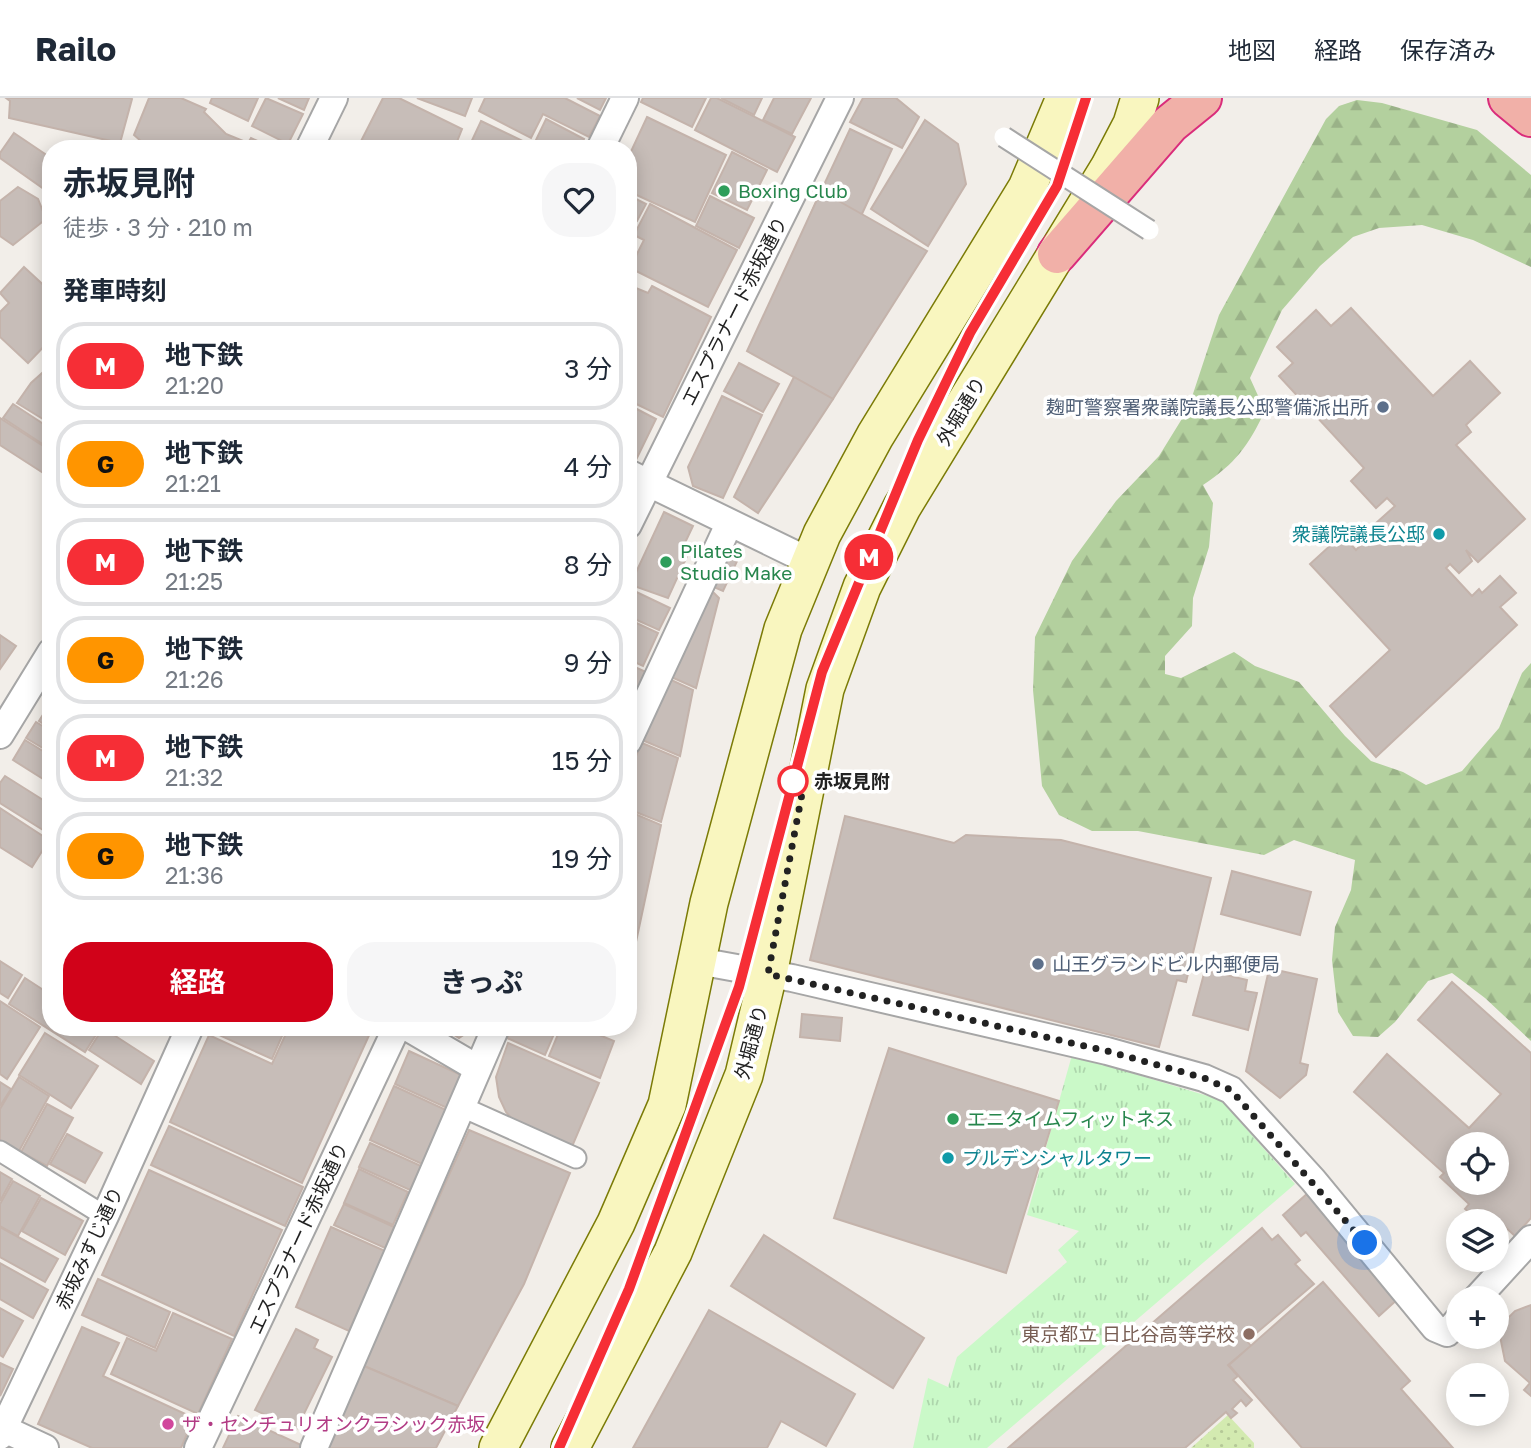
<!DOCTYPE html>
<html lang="ja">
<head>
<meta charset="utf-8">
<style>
  :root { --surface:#fff; --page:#f6f6f7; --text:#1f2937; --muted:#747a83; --line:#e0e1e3; --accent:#d10219 }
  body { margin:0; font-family:"Golos Text","Noto Sans JP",sans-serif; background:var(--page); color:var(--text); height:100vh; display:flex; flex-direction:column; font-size:26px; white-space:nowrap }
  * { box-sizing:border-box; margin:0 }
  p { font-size:23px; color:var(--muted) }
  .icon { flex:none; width:38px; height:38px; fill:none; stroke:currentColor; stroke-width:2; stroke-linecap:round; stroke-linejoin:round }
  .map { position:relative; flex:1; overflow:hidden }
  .sheet { position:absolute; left:42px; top:42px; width:595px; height:896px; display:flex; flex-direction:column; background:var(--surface); border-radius:28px; box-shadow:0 4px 18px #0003 }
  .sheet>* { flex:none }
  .badge { padding:0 14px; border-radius:23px; font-size:24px; line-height:46px }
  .fabs { position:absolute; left:1446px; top:1034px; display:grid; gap:14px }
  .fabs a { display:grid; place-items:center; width:63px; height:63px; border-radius:50%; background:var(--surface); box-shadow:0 4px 18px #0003; font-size:35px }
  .you { position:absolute; width:35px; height:35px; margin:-18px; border:5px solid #fff; border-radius:50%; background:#1a73e8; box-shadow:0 0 0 10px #1a73e833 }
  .map>.badge { position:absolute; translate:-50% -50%; box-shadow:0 0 0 4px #fff }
  h2 { padding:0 21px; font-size:26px; line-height:63px }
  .round { display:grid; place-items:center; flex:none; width:74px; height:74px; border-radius:28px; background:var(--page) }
  .headline { display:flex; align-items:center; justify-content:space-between; height:119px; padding:0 21px }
  h1 { font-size:33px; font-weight:700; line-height:52px }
  .action { display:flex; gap:14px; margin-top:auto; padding:14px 21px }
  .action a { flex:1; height:80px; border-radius:28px; background:var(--accent); color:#fff; font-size:28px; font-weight:700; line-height:80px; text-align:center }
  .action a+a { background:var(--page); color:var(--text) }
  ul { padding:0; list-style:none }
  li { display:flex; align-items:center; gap:21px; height:88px; margin:0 14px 10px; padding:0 7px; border:4px solid var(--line); border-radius:28px }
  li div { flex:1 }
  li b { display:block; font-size:26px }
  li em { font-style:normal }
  li .badge { min-width:77px; font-weight:700; text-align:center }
  header { display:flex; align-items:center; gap:42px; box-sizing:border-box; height:98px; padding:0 35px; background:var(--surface); border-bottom:2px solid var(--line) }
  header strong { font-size:33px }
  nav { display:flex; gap:38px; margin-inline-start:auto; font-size:24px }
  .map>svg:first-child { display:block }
  .forest { fill:url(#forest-firs) }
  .park { fill:url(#park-tufts) }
  .garden { fill:url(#garden-dots) }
  .building { fill:#c7bdb8; stroke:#c4b3ab; stroke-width:2; fill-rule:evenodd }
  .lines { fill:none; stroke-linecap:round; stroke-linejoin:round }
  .pedestrian-casing { stroke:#a6a6a6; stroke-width:23 }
  .minor-casing { stroke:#a6a6a6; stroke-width:30 }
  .secondary-casing { stroke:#7b7b06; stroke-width:40 }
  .trunk-casing { stroke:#da2c7b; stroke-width:42 }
  .pedestrian { stroke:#fff; stroke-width:19 }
  .minor { stroke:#fff; stroke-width:26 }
  .secondary { stroke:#f9f6bf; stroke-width:37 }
  .trunk { stroke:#f1b0a8; stroke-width:38 }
  .pedestrian-bridge-casing { stroke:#a6a6a6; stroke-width:23; stroke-linecap:butt }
  .pedestrian-bridge { stroke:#fff; stroke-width:19 }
  .line-casing { stroke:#fff; stroke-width:16 }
  .line { stroke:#f62e36; stroke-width:10 }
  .walk { stroke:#222; stroke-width:7; stroke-dasharray:0 12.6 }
  .leisure-dot { fill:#2e9e5b; stroke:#fff; stroke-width:2.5 }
  .service-dot { fill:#5c6f8a; stroke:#fff; stroke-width:2.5 }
  .culture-dot { fill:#0f9aa8; stroke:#fff; stroke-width:2.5 }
  .stop-dot { fill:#fff; stroke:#f62e36; stroke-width:3.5 }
  .education-dot { fill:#8d6e63; stroke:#fff; stroke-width:2.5 }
  .hotel-dot { fill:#d1479c; stroke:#fff; stroke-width:2.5 }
  .labels { text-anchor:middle; stroke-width:7; stroke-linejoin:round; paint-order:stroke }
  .leisure-label { font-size:19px; fill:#27864d; stroke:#fff; text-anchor:start }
  .street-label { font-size:19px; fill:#222; stroke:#fff }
  .service-label { font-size:19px; fill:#4e5e75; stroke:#fff; text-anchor:end }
  .culture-label { font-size:19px; fill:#0d838f; stroke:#fff; text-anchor:end }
  .stop-label { font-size:19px; font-weight:bold; fill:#222; stroke:#fff; text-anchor:start }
  .education-label { font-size:19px; fill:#785e54; stroke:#fff; text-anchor:end }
  .hotel-label { font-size:19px; fill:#b23c85; stroke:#fff; text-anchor:start }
</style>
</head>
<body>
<header>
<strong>Railo</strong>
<nav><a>地図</a><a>経路</a><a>保存済み</a></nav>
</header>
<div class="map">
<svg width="1531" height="1350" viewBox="0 0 1531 1350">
  <defs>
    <pattern id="forest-firs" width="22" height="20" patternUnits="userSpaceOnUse" patternTransform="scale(1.75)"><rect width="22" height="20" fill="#b3d09e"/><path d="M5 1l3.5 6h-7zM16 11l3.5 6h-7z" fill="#9ab288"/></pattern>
    <pattern id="park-tufts" width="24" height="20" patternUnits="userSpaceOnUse" patternTransform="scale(1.75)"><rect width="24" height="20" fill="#caf9c8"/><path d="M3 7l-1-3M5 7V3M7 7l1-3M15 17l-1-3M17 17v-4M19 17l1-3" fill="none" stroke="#add5ac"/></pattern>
    <pattern id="garden-dots" width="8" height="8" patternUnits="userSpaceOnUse" patternTransform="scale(1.75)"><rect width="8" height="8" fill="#d3eab0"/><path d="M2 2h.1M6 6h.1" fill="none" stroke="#b5c897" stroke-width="1.8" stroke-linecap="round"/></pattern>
  </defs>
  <rect width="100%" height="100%" fill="#f2eee9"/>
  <path class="forest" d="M1357 2 1382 5 1477 32 1531 77V169L1473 142 1422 127 1379 130 1353 139 1320 168 1282 212 1250 280 1265 313C1248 348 1236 365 1203 387L1213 405 1209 449 1193 500 1192 528 1165 558V576L1181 580 1234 554 1255 568 1299 584 1345 638 1371 663 1403 674 1426 687 1462 673 1499 630 1522 575 1531 565V943L1485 900 1452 875 1428 883 1395 924 1378 939 1353 938 1338 914 1332 862 1335 829 1351 792 1355 762 1294 742 1264 757 1138 733H1092L1059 717 1042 688 1033 592 1035 539 1072 463 1116 403 1159 358 1188 311 1219 217 1326 21 1339 8Z"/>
  <path class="park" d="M1072 957 1221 1002 1295 1086 987 1350H913L928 1280 948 1289 957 1259 1067 1164 1058 1152 1079 1133 1027 1117Z"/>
  <path class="garden" d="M1228 1317 1254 1345V1350H1191Z"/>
  <g class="building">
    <path d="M6 0H130L132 1 120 45 9 20 10 3Z"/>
    <path d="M149 0H181L206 11 204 14 226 36 248 45 251 40 275 51H150L134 37Z"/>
    <path d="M212 0H258L248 23 210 5Z"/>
    <path d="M266 0 303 16 288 46 252 28Z"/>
    <path d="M278 0H309L304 12Z"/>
    <path d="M383 0H399L462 31 454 51H357Z"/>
    <path d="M417 0H472L465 18Z"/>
    <path d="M485 0H565L600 18 589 39 543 16 531 40 479 13Z"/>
    <path d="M577 0H606L600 12Z"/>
    <path d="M643 0H706L692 29 641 4Z"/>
    <path d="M711 0H717L795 39 777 74 695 32Z"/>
    <path d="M721 0H762L754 17Z"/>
    <path d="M774 0H811L792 36 763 22Z"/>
    <path d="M863 0H896L919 19 902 50 850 24Z"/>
    <path d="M647 19 726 57 695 124 628 93V60Z"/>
    <path d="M546 21 584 41 579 51H548L535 44Z"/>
    <path d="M925 22 958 46 966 86 928 148 871 111Z"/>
    <path d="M481 23 531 47 530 51H468Z"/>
    <path d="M850 31 892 51 861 118 821 93Z"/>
    <path d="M14 35 51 60V96L0 60V55Z"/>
    <path d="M732 54 767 72 747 112 712 95Z"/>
    <path d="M18 89 38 101 46 121 13 147 0 138V103Z"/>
    <path d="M821 93 861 118 827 180 793 157Z"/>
    <path d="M821 93 927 153 833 301 747 253Z"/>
    <path d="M628 97 646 106 637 123 628 118Z"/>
    <path d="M710 98 754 120 739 150 696 128Z"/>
    <path d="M650 106 737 152 708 209 630 170 644 142 634 137Z"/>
    <path d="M24 169 51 194V241L28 265 0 239V214L9 205 0 195Z"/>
    <path d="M652 188 711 219 663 319 628 302V194L633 196 636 190 648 195Z"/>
    <path d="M1351 210 1433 298 1470 263 1500 295 1466 327 1471 334 1456 347 1525 421 1478 464 1466 452 1472 463 1459 475 1450 466 1446 470 1472 498 1479 491 1482 495 1500 478 1516 495 1500 509 1517 527 1376 659 1330 608 1390 552 1310 466 1342 437 1356 452 1370 438 1366 434 1395 408 1387 400 1376 410 1351 383 1364 370 1279 278 1293 265 1277 249 1316 212 1331 228Z"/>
    <path d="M739 265 779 286 763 314 724 293Z"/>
    <path d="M51 267V326L17 305 31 285Z"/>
    <path d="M794 279 833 301 758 415 734 399Z"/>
    <path d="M722 298 762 317 723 400 693 388 688 369Z"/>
    <path d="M13 306 51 331 47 349 3 320Z"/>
    <path d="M631 308 656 321 636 362 628 358Z"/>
    <path d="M0 320 51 353V380L0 347Z"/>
    <path d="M664 414 693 428 682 451 689 454 668 500 634 488 632 483Z"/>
    <path d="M725 452 739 459 723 493 709 487Z"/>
    <path d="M628 490 670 510 659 532 628 518Z"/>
    <path d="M714 495 719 500 696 590 669 578 708 496Z"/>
    <path d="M628 521 658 535 643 568 628 561Z"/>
    <path d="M0 537 16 548 0 571Z"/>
    <path d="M628 566 646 574 628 617Z"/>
    <path d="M667 580 693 592 680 658 642 642Z"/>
    <path d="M48 609 51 611V631L39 623Z"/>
    <path d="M36 624 51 633V655L26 640Z"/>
    <path d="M25 642 51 658V686L13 662Z"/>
    <path d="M642 645 678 660 661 724 628 711V675Z"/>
    <path d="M5 678 51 707V737L0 705V685Z"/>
    <path d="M0 710 49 742 32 769 0 749Z"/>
    <path d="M628 713 661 727 633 858 628 856Z"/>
    <path d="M845 718 954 745 966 737 1061 742 1211 780 1186 884 1177 882 1159 949 810 862Z"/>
    <path d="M1232 773 1311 794 1300 837 1221 816Z"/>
    <path d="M0 863 22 877 8 900 0 895Z"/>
    <path d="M1272 871 1317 881 1300 965 1308 967 1306 977 1280 1000 1246 973 1268 876Z"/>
    <path d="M1205 872 1247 882 1245 893 1257 895 1248 932 1193 917Z"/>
    <path d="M25 880 51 897V929H101L85 954 9 906Z"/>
    <path d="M1452 884 1531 955V1120L1515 1138 1501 1125 1498 1129 1496 1124H1492L1479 1112 1473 1118 1465 1111 1469 1106 1440 1079 1444 1075 1354 994 1387 956 1469 1030 1501 996 1418 922ZM1458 1046H1496V1085H1458Z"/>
    <path d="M0 903 40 929 7 981 0 976Z"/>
    <path d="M802 916 842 920 840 943 800 939Z"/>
    <path d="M209 929H286L272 961 208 932Z"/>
    <path d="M289 929H362L371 933 302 1085 170 1024 209 937 272 966Z"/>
    <path d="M442 929H475L459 940Z"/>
    <path d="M513 929H557L545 957 507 940Z"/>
    <path d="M561 929H580L614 943 600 980 549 958Z"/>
    <path d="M103 930 154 963 141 986 89 952Z"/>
    <path d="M45 935 98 968 71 1010 19 977Z"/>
    <path d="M508 945 599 985 571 1051 514 1023 506 1014 499 999 496 979Z"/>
    <path d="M889 950 1059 1003 1006 1175 834 1120Z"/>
    <path d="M409 953 461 977 447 1010 395 986Z"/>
    <path d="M19 979 49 998 19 1053 0 1042V1011Z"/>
    <path d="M0 984 11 991 0 1008Z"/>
    <path d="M394 988 446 1012 422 1066 370 1042Z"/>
    <path d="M47 1006 73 1020 47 1068 21 1054Z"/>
    <path d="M169 1028 303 1089 285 1128 151 1067Z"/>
    <path d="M469 1032 570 1075 524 1186 458 1308 364 1268Z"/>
    <path d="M67 1036 102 1055 85 1085 50 1066Z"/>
    <path d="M370 1045 421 1068 410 1092 359 1069Z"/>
    <path d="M359 1071 408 1094 393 1127 344 1105Z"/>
    <path d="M149 1072 282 1132 234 1238 102 1177Z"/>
    <path d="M0 1074 12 1081 0 1103Z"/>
    <path d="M13 1083 40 1098 18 1138 0 1128V1106Z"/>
    <path d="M1308 1095 1399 1200 1379 1218 1306 1134 1301 1138 1283 1117Z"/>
    <path d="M41 1100 83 1123 65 1157 22 1133Z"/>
    <path d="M344 1106 394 1129 385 1150 334 1127Z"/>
    <path d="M0 1129 58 1161 45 1184 0 1159Z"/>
    <path d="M331 1129 385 1153 349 1233 296 1209Z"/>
    <path d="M1262 1130 1272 1142 1278 1137 1300 1162 1295 1166 1314 1186 1247 1243 1251 1248 1228 1267 1238 1278 1233 1282 1252 1302 1246 1308 1241 1302 1232 1311 1237 1315 1231 1320 1226 1314 1185 1350H1008Z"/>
    <path d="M764 1137 924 1240 893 1290 731 1188Z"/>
    <path d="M0 1165 48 1192 33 1220 0 1201Z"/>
    <path d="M98 1181 170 1214 155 1250 82 1217Z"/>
    <path d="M1323 1184 1410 1283 1401 1291 1453 1350H1302L1229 1267Z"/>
    <path d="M1531 1207V1298L1524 1292 1530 1285 1505 1263 1500 1238 1505 1223 1515 1213Z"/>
    <path d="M0 1210 23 1223 3 1259 0 1257Z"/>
    <path d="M709 1212 855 1296 826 1348 781 1323 767 1350H633Z"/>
    <path d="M173 1215 232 1241 198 1316 111 1276 127 1240 156 1253Z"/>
    <path d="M82 1229 119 1245 103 1278 194 1320 181 1350H92L38 1326Z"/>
    <path d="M296 1231 318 1242 314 1250 332 1259 296 1332 255 1312Z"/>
    <path d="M0 1265 13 1271 0 1298Z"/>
    <path d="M364 1268 458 1308 436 1350H327Z"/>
    <path d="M238 1318 301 1347 299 1350H223Z"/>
  </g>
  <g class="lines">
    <g class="pedestrian-casing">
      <g id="pedestrian">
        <path d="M460 1008 576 1060"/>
        <path d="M0 1053 105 1118"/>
      </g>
    </g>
    <g class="minor-casing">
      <g id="minor">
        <path d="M309 51 334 0"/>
        <path d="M600 51 625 0"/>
        <path d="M628 375 811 464"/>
        <path d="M628 427 840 0"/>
        <path d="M0 637 51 554"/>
        <path d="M628 643 729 426"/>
        <path d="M698 863 792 880 1107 953 1204 980 1231 992 1313 1082 1435 1230 1447 1235 1458 1222"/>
        <path d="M407 929 477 970"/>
        <path d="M1477 1200 1531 1141"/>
        <path d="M0 1329 45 1350"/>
        <path d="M0 1338 105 1118 190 929"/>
        <path d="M198 1350 397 929"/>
        <path d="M314 1350 496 929"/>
      </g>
    </g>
    <g class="secondary-casing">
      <g id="secondary">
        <path d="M498 1350 616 1125 667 1007 709 805 783 531 822 436 875 338 1027 90 1065 0"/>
        <path d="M570 1350 673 1154 744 977 768 876 825 591 862 489 902 409 1109 70 1132 26 1140 0"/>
      </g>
    </g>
    <g class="trunk-casing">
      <g id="trunk">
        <path d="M1508 0 1531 19"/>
        <path d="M1057 156 1170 26 1202 0"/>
      </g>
    </g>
    <use href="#pedestrian" class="pedestrian"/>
    <use href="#minor" class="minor"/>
    <use href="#secondary" class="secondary"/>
    <use href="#trunk" class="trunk"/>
    <g class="pedestrian-bridge-casing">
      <path id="pedestrian-bridge" d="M1004 39 1149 132"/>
    </g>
    <use href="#pedestrian-bridge" class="pedestrian-bridge"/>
  </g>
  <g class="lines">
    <g class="line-casing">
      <path id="line" d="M559 1350 629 1191 739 889 822 574 918 342 970 235 1057 88 1086 0"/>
    </g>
    <use href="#line" class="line"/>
    <path class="walk" d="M793 683 804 685 768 876 1107 953 1204 980 1231 992 1365 1145"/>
  </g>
  <g class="leisure-dot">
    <circle cx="724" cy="93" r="7"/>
    <circle cx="666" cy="464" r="7"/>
    <circle cx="953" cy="1021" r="7"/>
  </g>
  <g class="service-dot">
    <circle cx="1383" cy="309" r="7"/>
    <circle cx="1038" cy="866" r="7"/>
  </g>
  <g class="culture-dot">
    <circle cx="1439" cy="436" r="7"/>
    <circle cx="948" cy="1060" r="7"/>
  </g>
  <circle class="stop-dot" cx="793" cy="683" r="14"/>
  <circle class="education-dot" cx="1249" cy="1236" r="7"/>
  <circle class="hotel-dot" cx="168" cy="1326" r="7"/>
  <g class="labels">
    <g class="leisure-label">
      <text x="738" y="100">Boxing Club</text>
      <text x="680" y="460">Pilates<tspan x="680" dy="22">Studio Make</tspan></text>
      <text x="967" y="1028">エニタイムフィットネス</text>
    </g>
    <g class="street-label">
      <text transform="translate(734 213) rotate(-63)" y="7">エスプラナード赤坂通り</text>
      <text transform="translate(961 313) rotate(-59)" y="7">外堀通り</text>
      <text transform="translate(751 944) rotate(-75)" y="7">外堀通り</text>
      <text transform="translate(298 1140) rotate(-65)" y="7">エスプラナード赤坂通り</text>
      <text transform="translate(89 1150) rotate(-65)" y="7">赤坂みすじ通り</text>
    </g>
    <g class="service-label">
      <text x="1369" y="316">麹町警察署衆議院議長公邸警備派出所</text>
      <text x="1052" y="873" text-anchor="start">山王グランドビル内郵便局</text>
    </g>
    <g class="culture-label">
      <text x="1425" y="443">衆議院議長公邸</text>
      <text x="962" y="1067" text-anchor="start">プルデンシャルタワー</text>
    </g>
    <g class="stop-label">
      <text x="814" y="690">赤坂見附</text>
    </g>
    <g class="education-label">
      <text x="1235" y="1243">東京都立 日比谷高等学校</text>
    </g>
    <g class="hotel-label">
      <text x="182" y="1333">ザ・センチュリオンクラシック赤坂</text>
    </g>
  </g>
</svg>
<div class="fabs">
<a><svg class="icon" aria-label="locate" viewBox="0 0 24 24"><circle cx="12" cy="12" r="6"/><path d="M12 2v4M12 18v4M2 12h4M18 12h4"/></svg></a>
<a><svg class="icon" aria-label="layers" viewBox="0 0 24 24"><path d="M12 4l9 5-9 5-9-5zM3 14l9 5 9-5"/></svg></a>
<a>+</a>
<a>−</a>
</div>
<div class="you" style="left:1365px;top:1145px"></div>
<b class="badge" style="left:869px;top:459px;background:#f62e36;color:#fff">M</b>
<section class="sheet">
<div class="headline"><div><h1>赤坂見附</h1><p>徒歩 · 3 分 · 210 m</p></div><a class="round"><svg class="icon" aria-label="heart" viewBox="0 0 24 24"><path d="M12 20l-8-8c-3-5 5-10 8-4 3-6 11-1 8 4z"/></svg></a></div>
<h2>発車時刻</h2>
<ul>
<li><span class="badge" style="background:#f62e36;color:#fff">M</span><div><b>地下鉄</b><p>21:20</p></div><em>3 分</em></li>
<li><span class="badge" style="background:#ff9500;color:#111">G</span><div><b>地下鉄</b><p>21:21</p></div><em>4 分</em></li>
<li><span class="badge" style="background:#f62e36;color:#fff">M</span><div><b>地下鉄</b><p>21:25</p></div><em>8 分</em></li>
<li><span class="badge" style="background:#ff9500;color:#111">G</span><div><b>地下鉄</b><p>21:26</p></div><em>9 分</em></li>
<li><span class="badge" style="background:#f62e36;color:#fff">M</span><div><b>地下鉄</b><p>21:32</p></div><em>15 分</em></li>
<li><span class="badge" style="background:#ff9500;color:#111">G</span><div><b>地下鉄</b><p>21:36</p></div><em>19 分</em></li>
</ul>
<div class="action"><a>経路</a><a>きっぷ</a></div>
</section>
</div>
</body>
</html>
